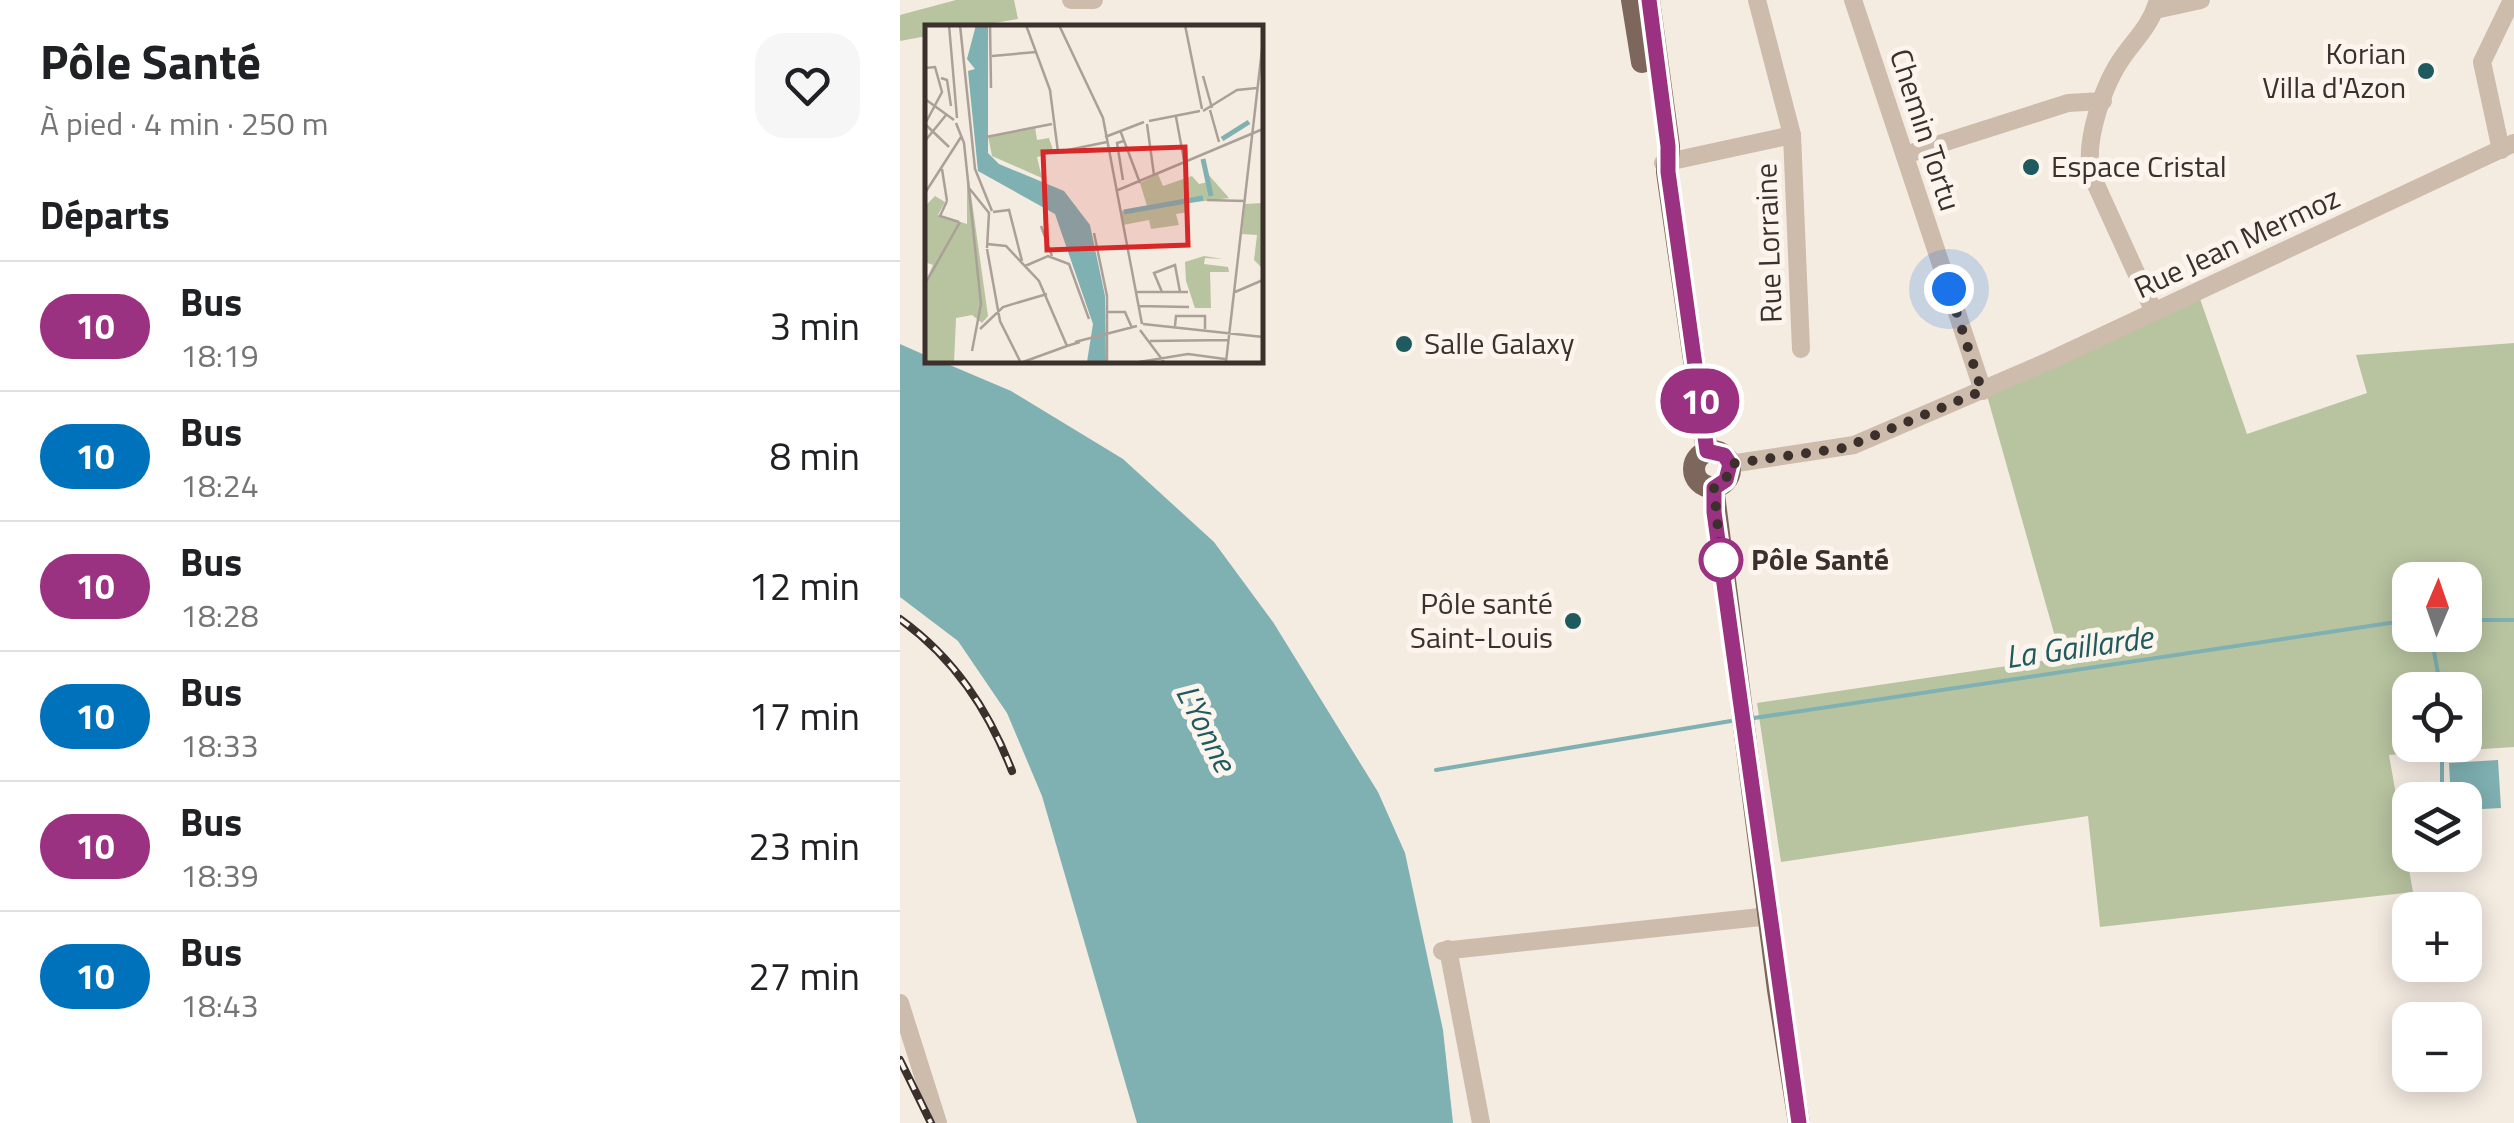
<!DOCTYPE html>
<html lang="fr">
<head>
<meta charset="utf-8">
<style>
  :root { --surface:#fff; --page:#f6f6f6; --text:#202124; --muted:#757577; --line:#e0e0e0 }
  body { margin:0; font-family:"Titillium Web",sans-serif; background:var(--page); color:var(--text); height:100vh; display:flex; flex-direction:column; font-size:38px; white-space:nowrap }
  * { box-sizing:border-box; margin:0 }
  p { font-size:32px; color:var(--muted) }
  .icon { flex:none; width:55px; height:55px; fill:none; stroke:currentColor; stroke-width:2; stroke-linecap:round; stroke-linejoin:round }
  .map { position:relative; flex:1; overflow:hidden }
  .drawer { display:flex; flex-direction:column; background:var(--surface); width:900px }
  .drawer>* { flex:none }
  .badge { padding:0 20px; border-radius:32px; font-size:35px; line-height:65px }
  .needle { width:65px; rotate:2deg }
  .buttons { position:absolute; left:1492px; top:562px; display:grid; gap:20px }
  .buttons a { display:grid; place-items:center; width:90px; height:90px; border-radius:20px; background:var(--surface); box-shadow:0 5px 25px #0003; font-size:50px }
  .you { position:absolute; width:50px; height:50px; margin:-25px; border:8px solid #fff; border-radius:50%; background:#1a73e8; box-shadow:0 0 0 15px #1a73e833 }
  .map>.badge { position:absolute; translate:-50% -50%; box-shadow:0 0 0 5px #fff }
  h2 { padding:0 40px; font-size:38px; line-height:90px }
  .round { display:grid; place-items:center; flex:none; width:105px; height:105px; border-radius:30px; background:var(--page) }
  .overview { display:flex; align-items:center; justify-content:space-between; height:170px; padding:0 40px }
  h1 { font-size:48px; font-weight:700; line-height:75px }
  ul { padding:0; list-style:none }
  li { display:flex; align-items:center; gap:30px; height:130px; padding:0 40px; border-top:2px solid var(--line) }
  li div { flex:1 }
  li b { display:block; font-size:38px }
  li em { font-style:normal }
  li .badge { min-width:110px; font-weight:700; text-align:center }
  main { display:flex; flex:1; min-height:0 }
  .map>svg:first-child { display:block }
  .green { fill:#b8c4a0; fill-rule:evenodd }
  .water { fill:#7fb0b2 }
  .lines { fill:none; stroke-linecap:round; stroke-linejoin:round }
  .stream { stroke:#7fb0b2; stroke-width:4 }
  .minor { stroke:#cdbbac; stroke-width:18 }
  .major { stroke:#7d675c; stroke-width:22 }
  .rail-casing { stroke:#3b302b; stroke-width:8 }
  .rail { stroke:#fbf5ee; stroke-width:4; stroke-dasharray:11; stroke-linecap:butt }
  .line-casing { stroke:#fff; stroke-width:22 }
  .line { stroke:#9a3181; stroke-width:15 }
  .walk { stroke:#3b302b; stroke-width:10; stroke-dasharray:0 18 }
  .poi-dot { fill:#1f5a5e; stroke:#fbf5ee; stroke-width:4 }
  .stop-dot { fill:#fff; stroke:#9a3181; stroke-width:5 }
  .labels { text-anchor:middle; stroke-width:10; stroke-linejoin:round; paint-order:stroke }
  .poi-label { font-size:30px; fill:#3b302b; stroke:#fbf5ee; text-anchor:end }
  .street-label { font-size:30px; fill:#3b302b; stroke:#fbf5ee }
  .stop-label { font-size:30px; font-weight:bold; fill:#3b302b; stroke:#fbf5ee; text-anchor:start }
  .water-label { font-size:32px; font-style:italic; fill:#1f5a5e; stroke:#fbf5ee }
  .inset-river { fill:none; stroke:#7fb0b2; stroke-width:5 }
  .inset-road { fill:none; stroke:#aaa098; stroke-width:2.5 }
  .view { fill:#d62828; fill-opacity:0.15; stroke:#d62828; stroke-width:5 }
  .inset-edge { fill:none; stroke:#3b302b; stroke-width:5 }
</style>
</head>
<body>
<main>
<section class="drawer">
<div class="overview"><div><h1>Pôle Santé</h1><p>À pied · 4 min · 250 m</p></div><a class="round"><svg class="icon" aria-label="heart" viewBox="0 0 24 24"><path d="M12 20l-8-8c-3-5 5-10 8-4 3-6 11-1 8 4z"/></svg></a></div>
<h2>Départs</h2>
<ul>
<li><span class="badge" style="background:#9a3181;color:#fff">10</span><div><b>Bus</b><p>18:19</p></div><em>3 min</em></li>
<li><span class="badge" style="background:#0072bc;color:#fff">10</span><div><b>Bus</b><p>18:24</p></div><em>8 min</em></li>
<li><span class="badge" style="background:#9a3181;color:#fff">10</span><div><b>Bus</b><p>18:28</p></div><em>12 min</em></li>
<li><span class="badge" style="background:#0072bc;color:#fff">10</span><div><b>Bus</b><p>18:33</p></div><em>17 min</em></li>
<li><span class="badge" style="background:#9a3181;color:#fff">10</span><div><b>Bus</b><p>18:39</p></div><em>23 min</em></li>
<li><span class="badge" style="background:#0072bc;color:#fff">10</span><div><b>Bus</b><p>18:43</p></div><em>27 min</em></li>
</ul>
</section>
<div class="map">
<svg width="1614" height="1123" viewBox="0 0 1614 1123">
  <rect width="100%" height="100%" fill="#f4ebe1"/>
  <g class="green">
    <path d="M56 0H114L118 19 71 27 28 28 27 36 0 41V15Z"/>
    <path d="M1298 293 1347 434 1467 393 1456 355 1614 343V747L1489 755 1513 892 1200 927 1188 816 881 862 857 703 1161 658 1086 392ZM1510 580H1565V635H1510ZM1510 690H1565V745H1510Z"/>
  </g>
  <g class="water">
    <path d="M0 344 27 356 28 360H38L111 391 223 459 314 542 373 622 478 792 505 853 543 1030 553 1123H237L142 796 107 713 58 641 0 597Z"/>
    <path d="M1598 760 1601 808 1565 810V800H1551L1549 763Z"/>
  </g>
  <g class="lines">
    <g class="stream">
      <path d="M1565 625 1581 620H1614"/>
      <path d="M1531 635 1541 690"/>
      <path d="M854 718 1510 620"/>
      <path d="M1542 745V800"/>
      <path d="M536 770 831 721"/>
    </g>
    <g class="minor">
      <path d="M171 0H194"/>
      <path d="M857 0 892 135 901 349"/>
      <path d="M953 0 1083 391"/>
      <path d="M1255 10 1301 0"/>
      <path d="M1601 150 1582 62 1612 0"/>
      <path d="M1005 155 1168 103 1203 101"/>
      <path d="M763 163 892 135"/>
      <path d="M1254 312 1192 176C1183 142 1204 82 1225 54 1239 35 1251 24 1258 0"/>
      <path d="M830 464 954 445 1149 361 1614 143"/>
      <path d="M548 949 581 1123"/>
      <path d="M542 951 870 916"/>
      <path d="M0 1003 38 1123"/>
    </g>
    <g class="major">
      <path d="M732 0 742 62"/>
      <path d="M749 0 769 146 767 172 807 451"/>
      <circle cx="812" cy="469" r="18"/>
      <path d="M813 487 878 990 899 1123"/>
    </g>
    <g class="rail-casing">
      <g id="rail">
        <path d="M0 619C54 658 88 709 112 771"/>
        <path d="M0 1060 31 1123"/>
      </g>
    </g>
    <use href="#rail" class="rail"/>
  </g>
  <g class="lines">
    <g class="line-casing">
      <path id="line" d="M749 0 768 146V172L807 451 824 455 830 464 826 480 814 488V512L899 1123"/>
    </g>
    <use href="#line" class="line"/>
    <path class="walk" d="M821 560 814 488 826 480 830 464 944 448 1082 391 1049 289"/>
  </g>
  <g class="poi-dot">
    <circle cx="1526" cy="71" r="10"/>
    <circle cx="1131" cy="167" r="10"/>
    <circle cx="504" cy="344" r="10"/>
    <circle cx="673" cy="621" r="10"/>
  </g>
  <circle class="stop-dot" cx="821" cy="560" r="20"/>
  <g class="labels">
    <g class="poi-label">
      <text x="1506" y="64">Korian<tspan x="1506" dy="34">Villa d'Azon</tspan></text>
      <text x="1151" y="177" text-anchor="start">Espace Cristal</text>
      <text x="524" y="354" text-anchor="start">Salle Galaxy</text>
      <text x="653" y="614">Pôle santé<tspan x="653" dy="34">Saint-Louis</tspan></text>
    </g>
    <g class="street-label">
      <text transform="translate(1025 130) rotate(72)" y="10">Chemin Tortu</text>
      <text transform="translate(869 243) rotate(-92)" y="10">Rue Lorraine</text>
      <text transform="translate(1337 243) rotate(-25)" y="10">Rue Jean Mermoz</text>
    </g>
    <g class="stop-label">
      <text x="851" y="570">Pôle Santé</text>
    </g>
    <g class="water-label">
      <text transform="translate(1179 647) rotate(-8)" y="11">La Gaillarde</text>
      <text transform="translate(306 728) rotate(63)" y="11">L'Yonne</text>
    </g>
  </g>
  <g transform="translate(25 25)">
    <rect width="338" height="338" fill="#f4ebe1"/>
    <path d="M110 102 112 115 124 113 129 128 112 132 117 153 67 131 63 111ZM42 141 63 291 57 298 47 290 31 293 29 337H0V258L8 240 0 237V181L10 171 20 177 13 190 42 199ZM282 148 304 173 264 178V187L251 189 254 200 226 204 224 195 198 200 196 186 222 181 215 158 233 149 238 161 267 151 274 159 283 157ZM337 178V243L329 235 332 210 317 209 320 179ZM279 231 298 234 280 233 279 239 303 242 304 247H285L286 283H270L261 256 260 237Z" fill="#b8c4a0"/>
    <path d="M51 0H63V128L74 139 139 166 165 200 180 271 181 337H162L168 299 130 189 53 146 43 46 50 44 42 34Z" fill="#7fb0b2"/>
    <path class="inset-river" d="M297 114 324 97M278 134 286 171M199 187 278 173"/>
    <path class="inset-road" d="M24 0 32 93M35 0 50 144 67 186M65 0 66 63M101 0 125 65 133 127 182 117M134 0 178 93 217 299M260 0 277 84M67 31 111 27M0 43 10 42 17 67 0 99M278 51 287 83M16 53 22 55 26 81M0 74 29 95M285 85 294 117M278 86 312 65 332 63M251 92 259 135M224 96 275 86M31 98 39 118 56 279 47 326M0 99 24 122M222 99 229 150M195 105 215 158M61 112 127 99M180 112 219 97M0 116 21 90M17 144 22 176M198 155 192 118 199 116M44 163 64 188 62 223M193 165 338 104M0 168 36 112M282 175 320 176M22 176 15 191 34 197M68 187 84 185 97 236M116 201 127 231M169 208 182 271V337M62 219 81 221 114 256 142 321 155 317M62 224 75 296 95 336M100 241 123 231 144 239 164 294M0 259 35 197M211 267H263M237 267 229 248 250 240 255 267M310 267 338 255M213 281 264 282M182 287H200L207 303M218 299 338 312M250 301 251 291H280V304M55 304 78 282 122 269M215 305 239 337M225 316 303 315M150 317 212 301M98 337 142 321M214 337 263 329 300 334M301 337 338 16"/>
    <path class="view" d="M260 122 263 220 122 225 118 127Z"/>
    <rect width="338" height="338" class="inset-edge"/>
  </g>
</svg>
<div class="buttons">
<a><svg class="needle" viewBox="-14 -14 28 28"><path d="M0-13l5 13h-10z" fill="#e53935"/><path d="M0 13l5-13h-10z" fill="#757577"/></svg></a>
<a><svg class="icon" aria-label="locate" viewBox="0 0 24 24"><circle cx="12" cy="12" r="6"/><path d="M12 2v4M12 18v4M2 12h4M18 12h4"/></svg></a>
<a><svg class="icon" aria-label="layers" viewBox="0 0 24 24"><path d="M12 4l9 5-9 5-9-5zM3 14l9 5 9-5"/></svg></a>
<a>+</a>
<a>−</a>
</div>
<div class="you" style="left:1049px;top:289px"></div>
<b class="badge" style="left:800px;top:401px;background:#9a3181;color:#fff">10</b>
</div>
</main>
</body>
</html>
